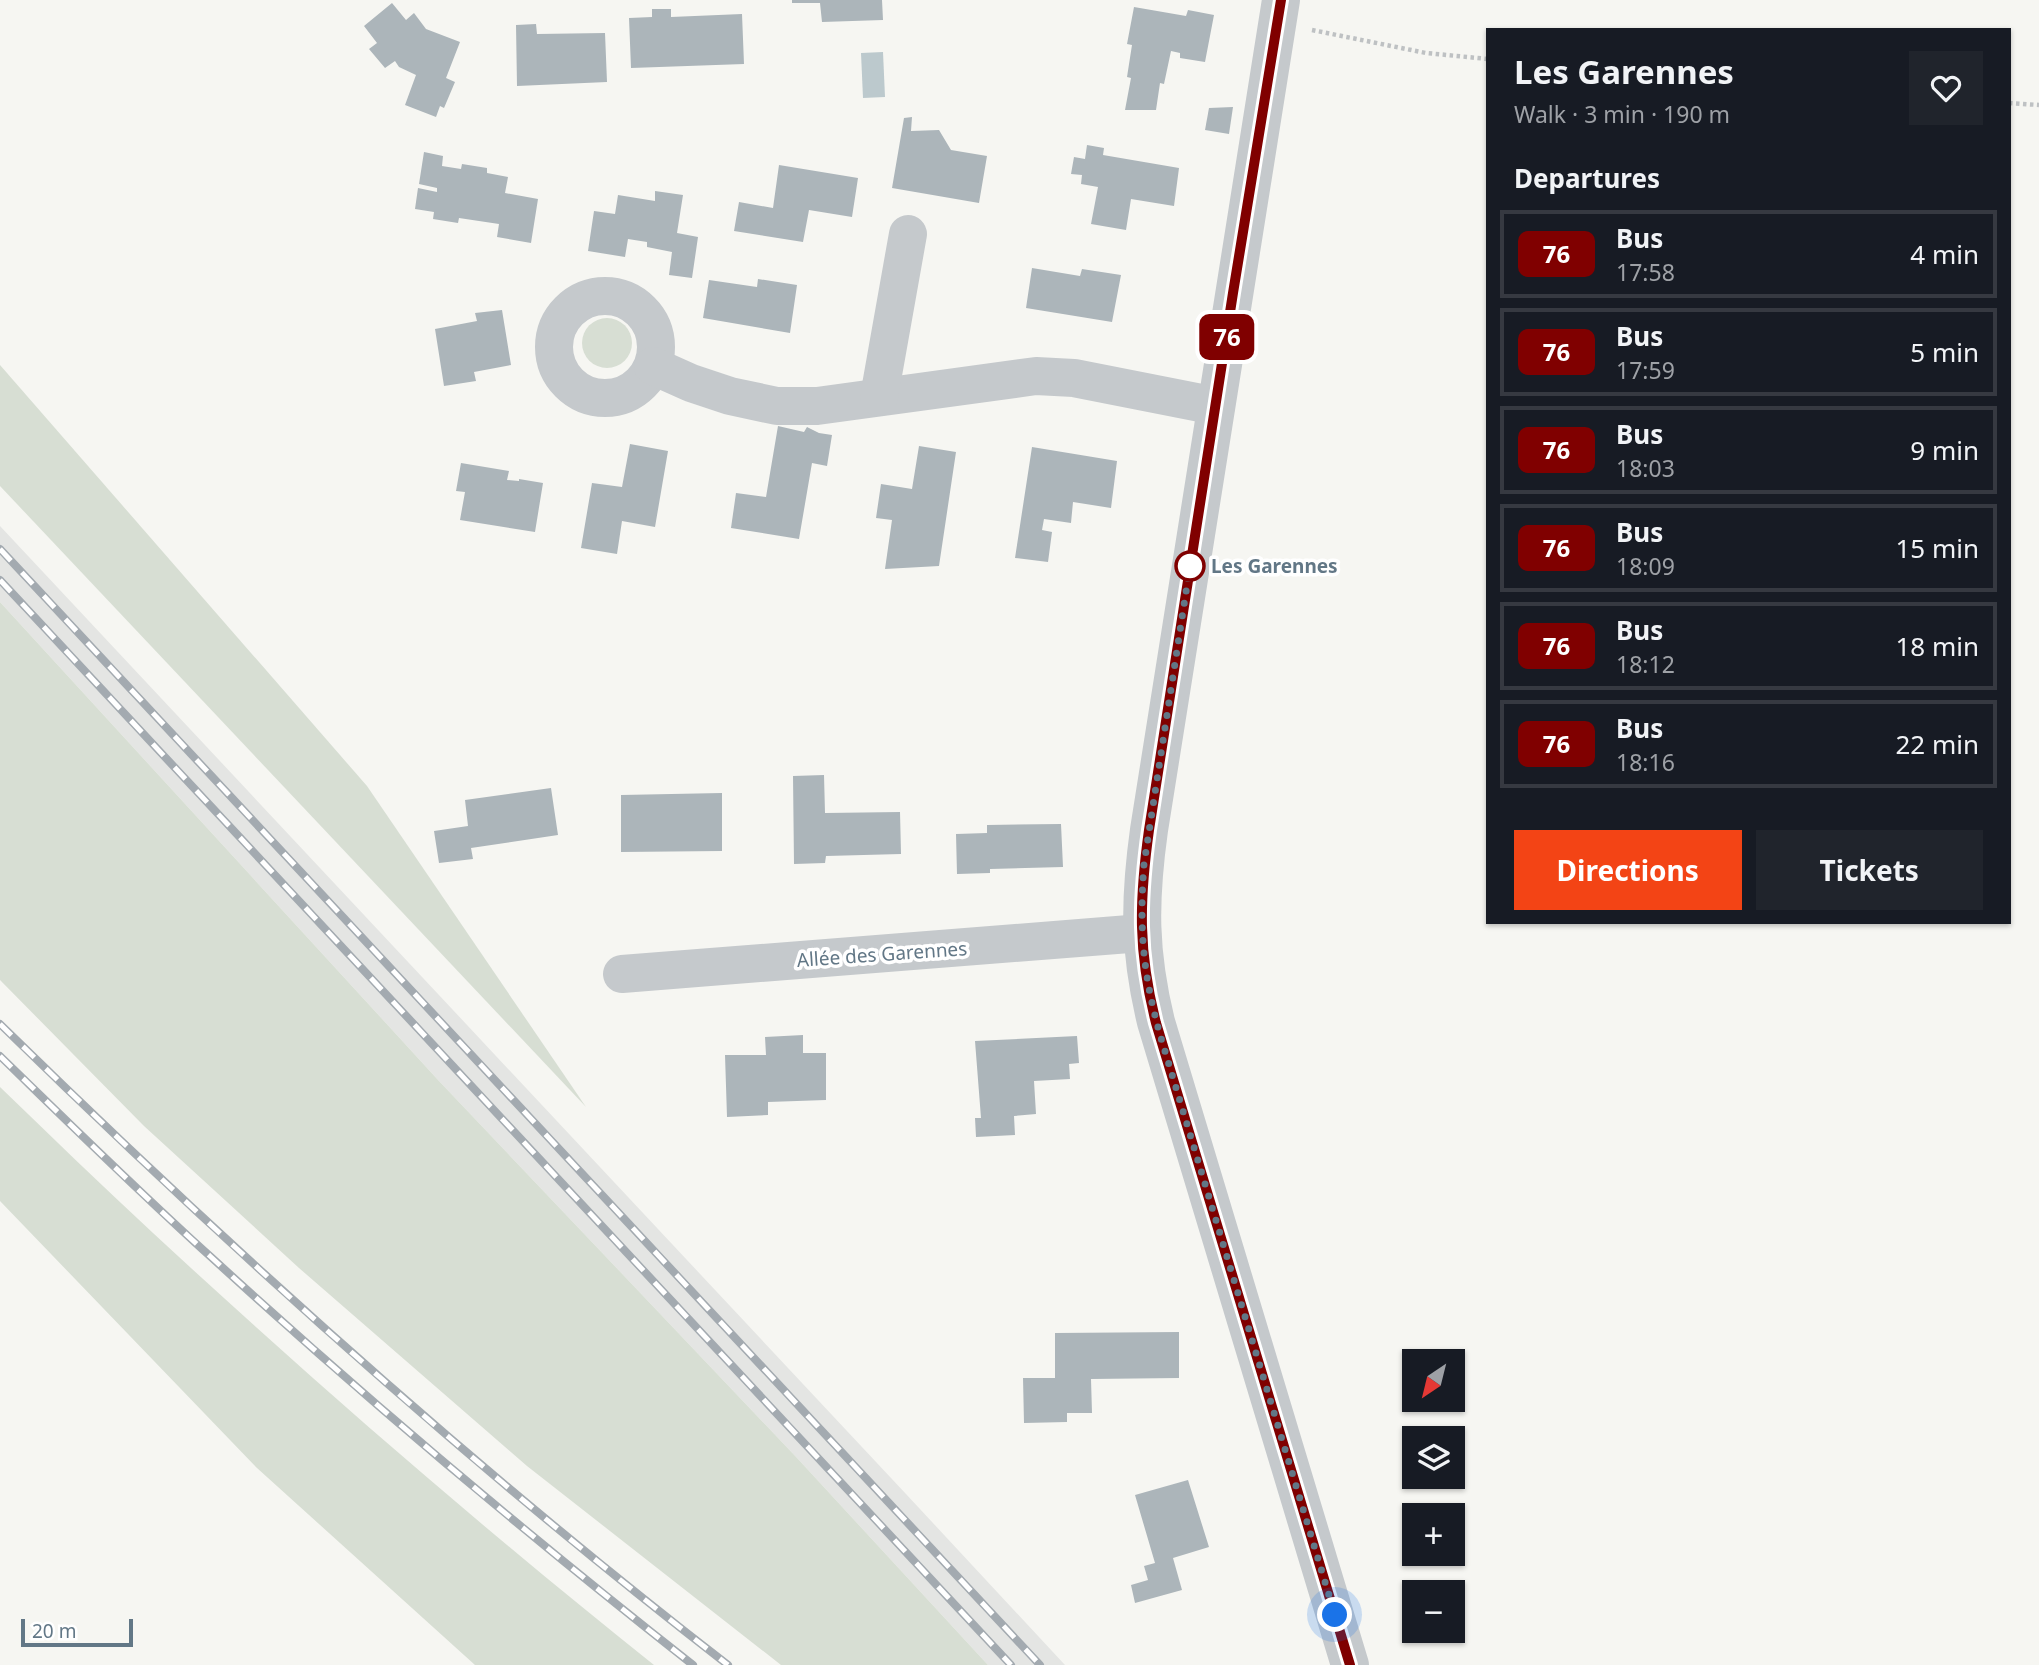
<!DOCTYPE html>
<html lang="en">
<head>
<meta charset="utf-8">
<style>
  :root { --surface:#171b24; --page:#20242c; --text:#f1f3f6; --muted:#9ea1a6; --line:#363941; --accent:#f34415 }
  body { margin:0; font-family:"Noto Sans",sans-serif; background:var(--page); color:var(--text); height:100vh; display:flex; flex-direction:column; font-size:26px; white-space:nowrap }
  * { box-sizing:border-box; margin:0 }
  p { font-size:23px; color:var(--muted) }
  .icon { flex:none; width:38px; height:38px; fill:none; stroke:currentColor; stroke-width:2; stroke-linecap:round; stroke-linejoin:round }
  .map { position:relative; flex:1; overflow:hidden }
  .details { position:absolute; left:1486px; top:28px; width:525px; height:896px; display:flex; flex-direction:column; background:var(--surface); border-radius:0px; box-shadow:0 2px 5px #0004 }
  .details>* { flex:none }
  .badge { padding:0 14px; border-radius:10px; font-size:24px; line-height:46px }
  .needle { width:46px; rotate:215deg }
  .buttons { position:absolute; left:1402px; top:1349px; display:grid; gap:14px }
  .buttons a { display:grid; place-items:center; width:63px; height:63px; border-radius:0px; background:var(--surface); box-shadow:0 2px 5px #0004; font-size:35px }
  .scale { position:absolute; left:21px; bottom:18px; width:112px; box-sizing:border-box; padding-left:7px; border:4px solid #627786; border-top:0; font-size:19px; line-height:24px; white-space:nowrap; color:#627786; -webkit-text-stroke:5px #fff; paint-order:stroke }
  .you { position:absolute; width:35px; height:35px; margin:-18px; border:5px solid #fff; border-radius:50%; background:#1a73e8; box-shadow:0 0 0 10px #1a73e833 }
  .map>.badge { position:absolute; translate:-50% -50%; box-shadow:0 0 0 4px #fff }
  h2 { padding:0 28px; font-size:26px; line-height:63px }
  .round { display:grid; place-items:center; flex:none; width:74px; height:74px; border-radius:0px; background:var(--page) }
  .headline { display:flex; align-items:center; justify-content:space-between; height:119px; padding:0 28px }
  h1 { font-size:33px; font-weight:700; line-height:52px }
  .button { display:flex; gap:14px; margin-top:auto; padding:14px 28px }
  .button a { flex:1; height:80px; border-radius:0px; background:var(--accent); color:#fff; font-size:28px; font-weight:700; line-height:80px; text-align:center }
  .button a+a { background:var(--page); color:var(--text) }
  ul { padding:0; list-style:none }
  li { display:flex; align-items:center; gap:21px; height:88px; margin:0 14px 10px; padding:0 14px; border:4px solid var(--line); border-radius:0px }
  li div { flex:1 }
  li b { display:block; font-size:26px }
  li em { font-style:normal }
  li .badge { min-width:77px; font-weight:700; text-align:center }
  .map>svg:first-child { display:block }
  .built { fill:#e4e5e3 }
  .green { fill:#d7ded3 }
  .water { fill:#bcc9cd }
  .building { fill:#acb5ba }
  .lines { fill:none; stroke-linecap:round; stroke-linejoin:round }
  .path { stroke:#bec1c3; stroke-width:4.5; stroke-dasharray:3.5 3.5; stroke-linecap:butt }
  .minor { stroke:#c5c9cc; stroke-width:38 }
  .rail-casing { stroke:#a3aab0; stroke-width:8 }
  .rail { stroke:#fff; stroke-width:5; stroke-dasharray:16; stroke-linecap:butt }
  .line-casing { stroke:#fff; stroke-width:16 }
  .line { stroke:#800000; stroke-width:10 }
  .walk { stroke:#627786; stroke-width:7; stroke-dasharray:0 12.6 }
  .stop-dot { fill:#fff; stroke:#800000; stroke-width:3.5 }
  .labels { text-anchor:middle; stroke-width:7; stroke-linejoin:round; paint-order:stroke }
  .stop-label { font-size:19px; font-weight:bold; fill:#627786; stroke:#fff; text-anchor:start }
  .street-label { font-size:19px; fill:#627786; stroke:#fff }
</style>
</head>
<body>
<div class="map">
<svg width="2039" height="1665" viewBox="0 0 2039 1665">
  <rect width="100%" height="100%" fill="#f6f6f2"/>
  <path class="built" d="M0 526 906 1494 1065 1665H988L798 1459 439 1081 0 602Z"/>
  <g class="green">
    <circle cx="607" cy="343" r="25"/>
    <path d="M0 365 367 786 586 1107 0 486Z"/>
    <path d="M0 602 439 1081 798 1459 988 1665H781L527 1466 299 1268 144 1126 0 980Z"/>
    <path d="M0 1087C51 1136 101 1185 153 1233 315 1383 482 1528 654 1665H475L257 1468 0 1201Z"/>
  </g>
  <path class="water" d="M883 52 885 97 863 98 861 53Z"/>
  <g class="building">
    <path d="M792 0H882L883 20 822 22 820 3H792Z"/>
    <path d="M392 3 406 20 414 13 426 29 460 42 446 78 455 82 444 108 440 106 436 117 405 105 416 75 399 67 395 61 385 68 369 49 377 43 364 26Z"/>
    <path d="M1134 7 1186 16 1188 10 1214 15 1205 62 1180 58V53L1171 51 1164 84 1160 83 1156 110H1125L1131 78 1127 77 1132 45 1127 44Z"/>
    <path d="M652 9H671V17L742 14 744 64 631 68 629 18 652 17Z"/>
    <path d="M536 24 537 34 605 33 607 82 517 86 516 25Z"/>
    <path d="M1233 107 1229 134 1205 130 1209 108Z"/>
    <path d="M912 117 911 131 939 130 951 150 987 156 979 203 892 188 904 118Z"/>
    <path d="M1087 145 1104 148 1103 155 1179 168 1174 206 1131 199 1126 230 1091 224 1098 187 1081 184 1082 175 1071 174 1074 157 1085 159Z"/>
    <path d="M424 152 443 156 442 166 461 169 462 164 487 168V173L508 177 505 193 538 199 531 243 497 237 499 224 459 218 458 223 433 219 434 212 415 209 418 188 437 192V188L419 184Z"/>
    <path d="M779 165 858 178 852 217 809 210 803 242 734 231 739 202 773 208Z"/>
    <path d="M655 191 683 195 677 233 698 237 692 278 669 275 672 252 647 247V242L628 239 625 257 588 251 594 211 615 214 618 195 655 201Z"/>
    <path d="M1032 268 1080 276 1082 269 1121 275 1112 322 1026 308Z"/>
    <path d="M758 279 797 285 790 333 703 318 709 280 757 287Z"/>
    <path d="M502 310 511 365 474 372 476 381 444 386 435 329 477 321 475 313Z"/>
    <path d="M778 426 804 432 807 427 819 433 832 435 827 466 812 463 799 539 731 528 736 493 766 497Z"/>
    <path d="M630 444 668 451 655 527 622 521 617 554 581 548 592 483 622 487Z"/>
    <path d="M919 446 956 452 939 566 885 569 892 520 876 518 881 484 912 489Z"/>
    <path d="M1032 447 1117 461 1111 508 1073 502 1071 523 1044 519 1042 530 1052 532 1048 562 1015 558Z"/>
    <path d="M461 463 509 471 507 480 519 481V479L543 483 535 532 460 520 465 492 456 491Z"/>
    <path d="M824 775 825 813 900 812 901 854 826 856 825 863 794 864 793 776Z"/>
    <path d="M551 788 558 835 471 848 473 859 439 863 434 831 468 826 465 800Z"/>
    <path d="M722 793V851L621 852V795Z"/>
    <path d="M1061 824 1063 867 990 869V873L957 874 956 834 987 833V825Z"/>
    <path d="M803 1035V1053H826V1100L768 1102V1115L727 1117 725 1055H766L765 1037Z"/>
    <path d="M1077 1036 1079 1063 1069 1064 1070 1079 1034 1081 1036 1114 1014 1116 1015 1135 976 1137 975 1118H981L975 1041Z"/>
    <path d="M1179 1332V1378L1091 1379 1092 1413H1067V1422L1024 1423 1023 1378H1055V1333Z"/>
    <path d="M1188 1480 1209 1547 1173 1558 1182 1590 1135 1603 1131 1585 1148 1580 1144 1566 1155 1563 1135 1495Z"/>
  </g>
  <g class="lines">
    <g class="path">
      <path d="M1312 30 1426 53 1488 59"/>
      <path d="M2009 103 2039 105"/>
    </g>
    <g class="minor">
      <path d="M1281 0 1149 830C1139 902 1139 952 1156 1022L1350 1665"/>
      <circle cx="605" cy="347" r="51"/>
      <path d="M653 366 691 383 730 396 777 406H817L1036 376 1074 378 1216 406"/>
      <path d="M879 397 908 234"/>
      <path d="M622 974 1142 933"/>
    </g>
    <g class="rail-casing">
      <g id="rail">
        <path d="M0 549 1040 1665"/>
        <path d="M0 580 1011 1665"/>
        <path d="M0 1024C231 1250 472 1467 728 1665"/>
        <path d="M0 1056C70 1124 139 1192 211 1257 366 1399 528 1535 693 1665"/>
      </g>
    </g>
    <use href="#rail" class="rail"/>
  </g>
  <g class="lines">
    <g class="line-casing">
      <path id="line" d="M1281 0 1233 293 1149 830C1139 902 1138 952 1156 1023L1350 1665"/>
    </g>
    <use href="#line" class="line"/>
    <path class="walk" d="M1190 566 1144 864C1139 930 1143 975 1161 1038L1335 1615"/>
  </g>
  <circle class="stop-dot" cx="1190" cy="566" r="14"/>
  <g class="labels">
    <g class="stop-label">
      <text x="1211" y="573">Les Garennes</text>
    </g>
    <g class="street-label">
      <text transform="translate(882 954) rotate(-4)" y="7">Allée des Garennes</text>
    </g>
  </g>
</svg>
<div class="buttons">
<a><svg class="needle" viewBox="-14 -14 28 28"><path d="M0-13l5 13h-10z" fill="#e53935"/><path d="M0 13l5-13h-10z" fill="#9ea1a6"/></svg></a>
<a><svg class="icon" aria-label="layers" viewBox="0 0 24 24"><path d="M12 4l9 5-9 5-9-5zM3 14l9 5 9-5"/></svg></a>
<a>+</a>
<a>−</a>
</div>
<div class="scale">20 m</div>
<div class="you" style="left:1335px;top:1615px"></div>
<b class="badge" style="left:1227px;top:337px;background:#800000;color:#fff">76</b>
<section class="details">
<div class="headline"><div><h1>Les Garennes</h1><p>Walk · 3 min · 190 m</p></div><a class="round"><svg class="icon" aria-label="heart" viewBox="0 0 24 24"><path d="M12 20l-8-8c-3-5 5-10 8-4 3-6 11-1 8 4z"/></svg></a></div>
<h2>Departures</h2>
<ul>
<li><span class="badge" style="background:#800000;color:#fff">76</span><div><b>Bus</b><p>17:58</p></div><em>4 min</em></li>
<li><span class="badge" style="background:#800000;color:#fff">76</span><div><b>Bus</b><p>17:59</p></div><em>5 min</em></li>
<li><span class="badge" style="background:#800000;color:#fff">76</span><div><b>Bus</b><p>18:03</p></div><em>9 min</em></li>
<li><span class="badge" style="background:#800000;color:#fff">76</span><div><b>Bus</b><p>18:09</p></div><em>15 min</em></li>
<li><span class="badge" style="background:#800000;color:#fff">76</span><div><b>Bus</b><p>18:12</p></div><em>18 min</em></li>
<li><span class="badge" style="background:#800000;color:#fff">76</span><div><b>Bus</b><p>18:16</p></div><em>22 min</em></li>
</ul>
<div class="button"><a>Directions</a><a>Tickets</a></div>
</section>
</div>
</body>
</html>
